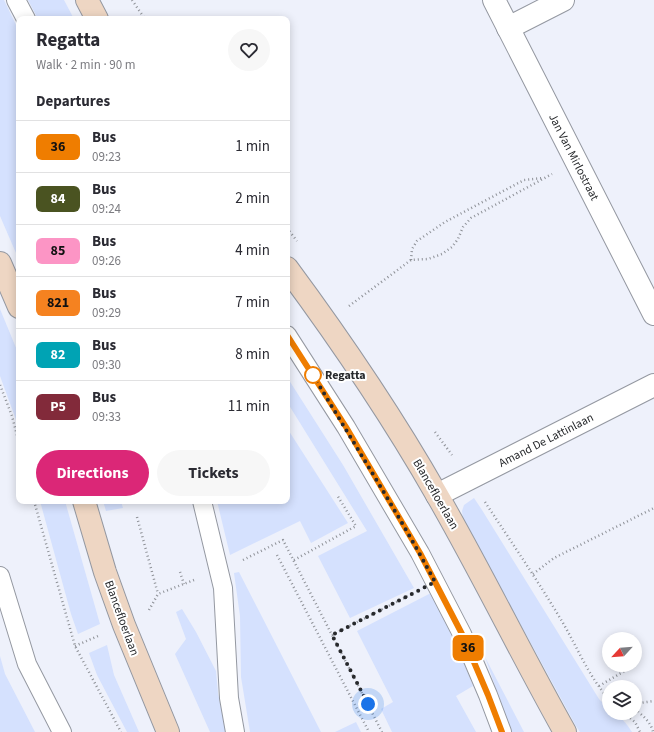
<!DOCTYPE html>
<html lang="en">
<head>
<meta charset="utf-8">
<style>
  :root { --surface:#fff; --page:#f7f7f7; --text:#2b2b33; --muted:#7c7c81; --line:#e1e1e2; --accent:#db2777 }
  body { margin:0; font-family:"Source Sans 3",sans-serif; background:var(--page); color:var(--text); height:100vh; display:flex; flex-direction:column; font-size:15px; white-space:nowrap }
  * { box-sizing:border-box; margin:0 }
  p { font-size:13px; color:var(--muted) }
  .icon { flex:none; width:22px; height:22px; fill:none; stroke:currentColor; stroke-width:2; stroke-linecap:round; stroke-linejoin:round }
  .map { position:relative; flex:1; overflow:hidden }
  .drawer { position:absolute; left:16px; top:16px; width:274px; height:488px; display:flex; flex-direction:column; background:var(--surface); border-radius:8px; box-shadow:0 2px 10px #0003 }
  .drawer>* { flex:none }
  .badge { padding:0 8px; border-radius:6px; font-size:14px; line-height:26px }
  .needle { width:26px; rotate:244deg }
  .tools { position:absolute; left:602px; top:632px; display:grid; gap:8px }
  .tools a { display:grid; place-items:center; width:40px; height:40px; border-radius:50%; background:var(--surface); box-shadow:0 2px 10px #0003; font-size:20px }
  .you { position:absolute; width:20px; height:20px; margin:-10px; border:3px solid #fff; border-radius:50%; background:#1a73e8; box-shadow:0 0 0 6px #1a73e833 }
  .map>.badge { position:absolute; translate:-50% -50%; box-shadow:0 0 0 2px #fff }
  h2 { padding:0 20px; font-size:15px; line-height:36px }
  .round { display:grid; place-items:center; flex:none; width:42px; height:42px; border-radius:21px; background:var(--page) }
  .headline { display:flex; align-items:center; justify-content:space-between; height:68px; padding:0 20px }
  h1 { font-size:19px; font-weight:700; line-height:30px }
  .primary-button { display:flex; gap:8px; margin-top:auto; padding:8px 20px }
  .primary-button a { flex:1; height:46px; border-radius:24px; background:var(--accent); color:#fff; font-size:16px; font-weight:700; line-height:46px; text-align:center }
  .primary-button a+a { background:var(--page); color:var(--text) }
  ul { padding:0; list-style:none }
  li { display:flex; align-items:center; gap:12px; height:52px; padding:0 20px; border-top:1px solid var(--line) }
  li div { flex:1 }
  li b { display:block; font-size:15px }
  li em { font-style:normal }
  li .badge { min-width:44px; font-weight:700; text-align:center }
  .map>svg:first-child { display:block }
  .green { fill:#d5e1fe }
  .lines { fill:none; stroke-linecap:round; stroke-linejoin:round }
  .lane-casing { stroke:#9498a1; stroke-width:20 }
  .street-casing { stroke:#9498a1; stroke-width:24 }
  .secondary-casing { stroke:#9498a1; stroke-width:24 }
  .path { stroke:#8f9298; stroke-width:2.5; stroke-dasharray:1 3; stroke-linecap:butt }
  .lane { stroke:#fff; stroke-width:18 }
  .street { stroke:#fff; stroke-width:22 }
  .secondary { stroke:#eed6c3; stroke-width:22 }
  .line-casing { stroke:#fff; stroke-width:9 }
  .line { stroke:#ef7d00; stroke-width:6 }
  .walk { stroke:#27292c; stroke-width:4; stroke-dasharray:0 7.2 }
  .stop-dot { fill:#fff; stroke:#ef7d00; stroke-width:2 }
  .labels { text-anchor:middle; stroke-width:4; stroke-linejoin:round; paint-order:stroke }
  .street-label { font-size:12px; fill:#27292c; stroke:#fff }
  .stop-label { font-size:12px; font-weight:bold; fill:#27292c; stroke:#fff; text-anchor:start }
</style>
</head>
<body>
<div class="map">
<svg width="654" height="732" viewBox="0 0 654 732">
  <rect width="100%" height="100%" fill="#eef1fb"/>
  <g class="green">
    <path d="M0 0H4L19 31V260L0 216Z"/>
    <path d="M28 0H64L74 19H38Z"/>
    <path d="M0 309 19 355V428L0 376Z"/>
    <path d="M287 377 343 465 414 588 350 618 318 556 367 531 287 402Z"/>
    <path d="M287 428 348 523 311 543 300 521 230 555 217 501H287Z"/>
    <path d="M474 498 482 510 599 699 609 709V713C619 713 627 724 632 732H580L576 726 463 519 462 511 464 505Z"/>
    <path d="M40 501H65L100 624 78 634 71 614Z"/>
    <path d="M103 501H121L123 508 106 511Z"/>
    <path d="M239 572 321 732H250L241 677 240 616 234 573Z"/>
    <path d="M431 593 458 648 473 686 456 696 476 732H392L381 709 393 702 357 631Z"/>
    <path d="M182 609 196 632 216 671 218 693 226 732H210L175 654 186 639 176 612Z"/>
    <path d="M107 645 114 675 139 732H127L97 675 89 653Z"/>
    <path d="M0 656 5 674 35 732H0Z"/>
    <path d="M485 657 524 732H511Z"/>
    <path d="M356 722 361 732H335Z"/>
  </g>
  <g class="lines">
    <g class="lane-casing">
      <g id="lane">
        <path d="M16 0 26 19"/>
        <path d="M287 335 346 427 420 553 462 634 488 695 502 732"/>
        <path d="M202 501 223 588 229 698 235 732"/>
        <path d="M0 576 27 664 62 732"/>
      </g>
    </g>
    <g class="street-casing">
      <g id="street">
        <path d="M494 0 654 314"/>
        <path d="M508 28 563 0"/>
        <path d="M437 495 654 385"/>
      </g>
    </g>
    <g class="secondary-casing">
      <g id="secondary">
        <path d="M87 0 97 19"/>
        <path d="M0 263 19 307"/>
        <path d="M287 268C341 341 392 416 437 495 482 573 521 654 565 732"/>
        <path d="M84 501 105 572 124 625 168 732"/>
      </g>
    </g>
    <g class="path">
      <path d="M132 0 145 19"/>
      <path d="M287 228 297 241"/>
      <path d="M411 260 412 249 417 241 445 222 524 180 543 178"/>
      <path d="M349 306 411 260 428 259 442 254 452 247 458 239 463 227 471 218 552 174"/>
      <path d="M0 385 12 416 19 443"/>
      <path d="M435 432 452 455"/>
      <path d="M34 501 75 646 121 732"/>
      <path d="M485 502C510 540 536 578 560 618 576 644 588 676 609 699"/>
      <path d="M137 517 158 594"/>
      <path d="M277 555 369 732"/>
      <path d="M243 560 283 540 382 732"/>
      <path d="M294 560 356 526 337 495"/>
      <path d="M180 572 184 584"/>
      <path d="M533 574 554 558 654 508"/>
      <path d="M149 610 158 594 194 580"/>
      <path d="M332 635 412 594"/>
      <path d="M75 646 98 636"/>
      <path d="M599 686 633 666"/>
      <path d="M635 705 640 703 654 701"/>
      <path d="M635 709C642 715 651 722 653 732"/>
      <path d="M624 713 635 722 640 732"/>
    </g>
    <use href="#lane" class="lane"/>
    <use href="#street" class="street"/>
    <use href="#secondary" class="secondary"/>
  </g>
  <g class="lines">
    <g class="line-casing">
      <path id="line" d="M287 335 346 427 420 553 462 634 488 695 502 732"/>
    </g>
    <use href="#line" class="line"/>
    <path class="walk" d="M313 375C354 444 397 511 435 582L332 635 368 704"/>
  </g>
  <circle class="stop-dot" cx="313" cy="375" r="8"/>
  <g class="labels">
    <g class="street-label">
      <text transform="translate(574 157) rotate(63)" y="4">Jan Van Mirlostraat</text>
      <text transform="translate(546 440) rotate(-27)" y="4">Amand De Lattinlaan</text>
      <text transform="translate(436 494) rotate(60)" y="4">Blancefloerlaan</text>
      <text transform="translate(122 618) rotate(70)" y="4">Blancefloerlaan</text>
    </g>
    <g class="stop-label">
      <text x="325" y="379">Regatta</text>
    </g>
  </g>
</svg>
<div class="tools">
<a><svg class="needle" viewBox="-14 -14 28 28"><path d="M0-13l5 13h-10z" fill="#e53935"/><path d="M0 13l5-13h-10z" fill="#7c7c81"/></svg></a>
<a><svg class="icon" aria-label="layers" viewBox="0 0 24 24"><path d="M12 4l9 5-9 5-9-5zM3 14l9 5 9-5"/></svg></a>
</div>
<div class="you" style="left:368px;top:704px"></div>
<b class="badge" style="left:468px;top:648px;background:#ef7d00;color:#111">36</b>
<section class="drawer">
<div class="headline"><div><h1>Regatta</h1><p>Walk · 2 min · 90 m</p></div><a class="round"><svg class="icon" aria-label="heart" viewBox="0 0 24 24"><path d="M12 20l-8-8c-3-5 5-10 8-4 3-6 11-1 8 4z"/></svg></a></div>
<h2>Departures</h2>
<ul>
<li><span class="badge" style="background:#ef7d00;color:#111">36</span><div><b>Bus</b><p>09:23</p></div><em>1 min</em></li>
<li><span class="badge" style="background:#4a5321;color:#fff">84</span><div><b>Bus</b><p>09:24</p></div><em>2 min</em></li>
<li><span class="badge" style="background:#fc95c5;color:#111">85</span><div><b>Bus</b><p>09:26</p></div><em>4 min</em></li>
<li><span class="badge" style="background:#f58220;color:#111">821</span><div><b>Bus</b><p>09:29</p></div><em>7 min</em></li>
<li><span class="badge" style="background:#00a3b4;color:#fff">82</span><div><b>Bus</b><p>09:30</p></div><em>8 min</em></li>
<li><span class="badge" style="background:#822a3a;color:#fff">P5</span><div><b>Bus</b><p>09:33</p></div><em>11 min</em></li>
</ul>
<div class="primary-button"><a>Directions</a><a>Tickets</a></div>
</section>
</div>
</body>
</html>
